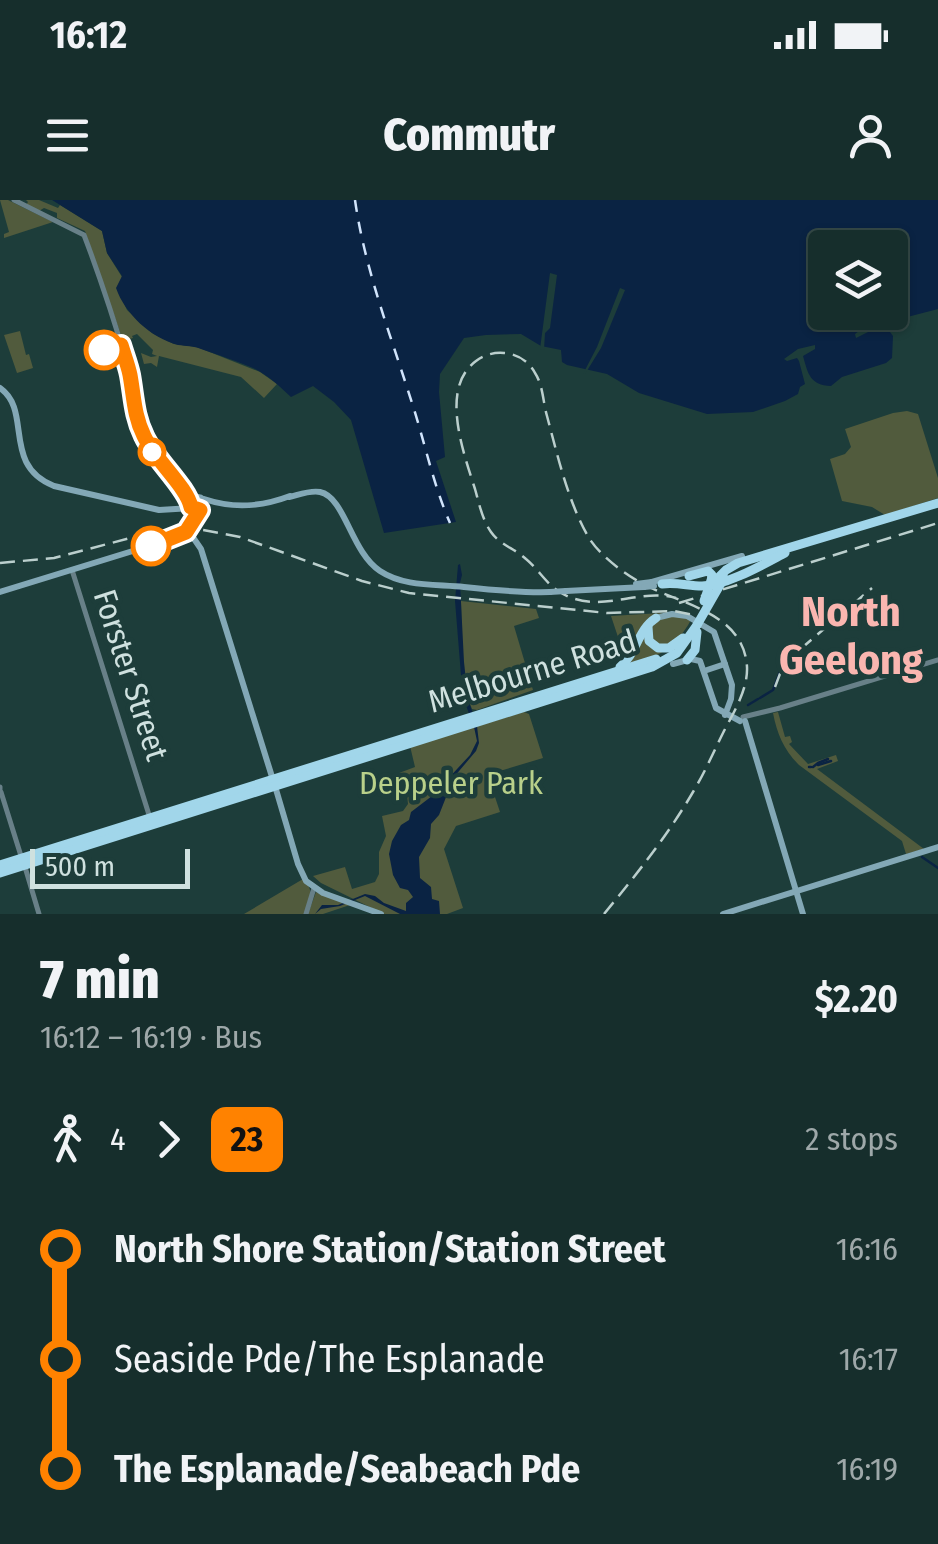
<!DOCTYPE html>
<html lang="en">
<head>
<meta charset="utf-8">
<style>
  :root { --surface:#162e2c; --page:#1f3634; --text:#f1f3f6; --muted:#9ea8a9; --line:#354a48 }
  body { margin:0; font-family:"Fira Sans Condensed",sans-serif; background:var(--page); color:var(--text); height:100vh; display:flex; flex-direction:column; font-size:38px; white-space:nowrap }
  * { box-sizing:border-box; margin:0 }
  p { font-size:32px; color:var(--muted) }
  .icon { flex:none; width:55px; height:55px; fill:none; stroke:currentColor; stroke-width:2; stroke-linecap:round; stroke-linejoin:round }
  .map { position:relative; height:714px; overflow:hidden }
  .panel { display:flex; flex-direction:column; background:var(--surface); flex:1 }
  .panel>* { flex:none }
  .badge { padding:0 20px; border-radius:15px; font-size:35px; line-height:65px }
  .fabs { position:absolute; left:808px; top:30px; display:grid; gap:20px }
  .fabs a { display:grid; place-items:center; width:100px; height:100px; border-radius:10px; background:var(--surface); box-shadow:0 2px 8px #0004,0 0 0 2px var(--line); font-size:50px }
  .scale { position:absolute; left:30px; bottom:25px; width:160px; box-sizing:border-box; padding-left:10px; border:5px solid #cfe1df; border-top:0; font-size:28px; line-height:35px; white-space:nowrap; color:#cfe1df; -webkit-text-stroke:8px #1d3d3a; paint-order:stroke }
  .map>.badge { position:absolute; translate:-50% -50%; box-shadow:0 0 0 5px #fff }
  .legs { display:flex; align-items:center; gap:15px; height:110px; padding:0 40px; font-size:32px }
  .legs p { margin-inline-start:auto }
  .summary { display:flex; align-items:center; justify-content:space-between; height:170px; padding:0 40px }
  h1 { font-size:55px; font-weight:800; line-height:75px }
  ul { padding:0 40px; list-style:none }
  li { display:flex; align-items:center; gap:35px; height:110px; font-size:38px }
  li i { display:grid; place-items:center; width:15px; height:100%; margin:0 12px; background:currentColor }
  li i::after { content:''; width:25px; height:25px; margin:-12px; border:8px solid; border-radius:50%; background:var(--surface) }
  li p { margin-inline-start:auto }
  li:first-child i { background:linear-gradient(#0000 50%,currentColor 0) }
  li:last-child i { background:linear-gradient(currentColor 50%,#0000 0) }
  .status { display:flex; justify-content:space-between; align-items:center; height:70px; padding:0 50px; background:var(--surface); direction:ltr }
  .status svg { height:28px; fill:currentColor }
  header { display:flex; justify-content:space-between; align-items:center; height:130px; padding:0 40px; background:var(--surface); font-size:45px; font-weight:800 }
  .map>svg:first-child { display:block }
  .green { fill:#515b3d }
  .water { fill:#0a2343; fill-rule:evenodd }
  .pier { fill:#1d3d3a }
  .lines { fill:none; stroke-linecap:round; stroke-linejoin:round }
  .stream { stroke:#0a2343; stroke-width:2.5 }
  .ferry { stroke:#d1e4fc; stroke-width:2.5; stroke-dasharray:12 10; stroke-linecap:butt }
  .tertiary { stroke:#688088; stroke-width:5 }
  .secondary { stroke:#83a8b6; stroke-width:6 }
  .trunk { stroke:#a1d6ea; stroke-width:9 }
  .rail { stroke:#bbcfcd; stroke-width:2.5; stroke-dasharray:15 8; stroke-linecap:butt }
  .secondary-bridge { stroke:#83a8b6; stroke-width:6 }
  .trunk-bridge { stroke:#a1d6ea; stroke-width:9 }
  .line-1-casing { stroke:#fff; stroke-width:22 }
  .line-1 { stroke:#ff8200; stroke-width:15 }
  .stop-1-dot { fill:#fff; stroke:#ff8200; stroke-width:5 }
  .labels { text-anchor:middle; stroke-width:9; stroke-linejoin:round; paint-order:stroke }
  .street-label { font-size:32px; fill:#cfe1df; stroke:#1d3d3a }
  .park-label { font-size:32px; fill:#b9d08a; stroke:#1d3d3a }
  .district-label { font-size:42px; font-weight:bold; fill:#fab6b0; stroke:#1d3d3a }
</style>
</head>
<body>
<div class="status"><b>16:12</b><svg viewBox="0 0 49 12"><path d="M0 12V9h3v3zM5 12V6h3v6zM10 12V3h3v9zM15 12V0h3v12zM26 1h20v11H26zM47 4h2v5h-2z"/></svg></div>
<header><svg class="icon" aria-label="menu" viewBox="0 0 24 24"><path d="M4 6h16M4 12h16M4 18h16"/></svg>Commutr<svg class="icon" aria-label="person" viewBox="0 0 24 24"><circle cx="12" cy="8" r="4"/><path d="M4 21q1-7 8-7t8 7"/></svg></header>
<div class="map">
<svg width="938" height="714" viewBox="0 0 938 714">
  <rect width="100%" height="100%" fill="#1d3d3a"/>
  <g class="green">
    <path d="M0 0H8L53 22 4 38V34L9 32Z"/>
    <path d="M26 0H39L58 8 60 5 102 31 107 53 122 77 117 88 127 110 152 133 174 144 197 147 260 172 277 184 264 198 241 177 159 156 157 167 151 163 144 164 141 153 151 157 157 156 152 154 153 150 137 134 132 136 133 138 123 141 85 31 57 18V13L44 8 39 11 26 5 28 2Z"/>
    <path d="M20 131 26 155 29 154 33 168 17 173 4 135Z"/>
    <path d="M907 211 918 214 938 278V298L885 315 872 307 842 301 830 259 845 254 851 247 845 229 893 213Z"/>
    <path d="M461 401 536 409 539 418 514 426 533 490 477 510 472 509C459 477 462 435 461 401Z"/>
    <path d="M661 413C667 417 682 416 691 420 673 452 655 458 622 468L625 458 611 416Z"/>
    <path d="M524 512 529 514 543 558 493 573 496 583 491 585 500 612 456 626 444 649 463 708 447 714H384L321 683 313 676 345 667 352 689 375 682 379 674V652L386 636 382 616 403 611 408 604 406 585 399 573 415 567 410 546Z"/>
    <path d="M778 512 785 537 790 536 792 542 789 544 808 564 836 555 838 561 817 569 924 649 906 654 902 641 799 565C784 550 777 534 773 513Z"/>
    <path d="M303 679C316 692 309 699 304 714H244Z"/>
    <path d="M316 692 350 705 323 714H308Z"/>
  </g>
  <g class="water">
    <path d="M52 0H938V109L892 121 867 125 855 134 856 138 878 127 887 128 893 136 892 158 886 163 842 177 831 186C810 185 808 174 803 156L815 149V145L798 149 784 159 787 161 797 158 799 161 805 184 800 187 798 194 785 201 753 212 707 214 639 193 607 174 567 165 562 162 561 150 541 146 521 134 486 135 464 138 440 174 439 192 445 257 436 261 456 322 384 333 351 220 334 202 313 186 291 197C279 186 268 175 253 168 237 161 218 155 201 149 194 146 186 146 178 145 151 138 125 114 116 88L122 76 107 53 102 31ZM825 48H890V112H825Z"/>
    <path d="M460 364 462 375 460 383 464 462 468 499 477 526 479 543 476 551 454 577 439 615 431 624 430 638 419 657 420 678 431 687 432 699 439 701 440 714H400L365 696 340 706 321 709 315 714 322 705H338L365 694 375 696 384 703 406 711V703L413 697 408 690 400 688 393 675 389 654 392 641 401 625 409 620 411 612 432 596 470 555 477 541 474 527 464 500 461 475 455 401 458 365Z"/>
  </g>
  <g class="pier">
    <path d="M550 73 557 75 550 128 545 133 544 150 540 149Z"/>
    <path d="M620 88 625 90 601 148 585 174H583L597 147Z"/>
  </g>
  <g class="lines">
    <g class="stream">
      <path d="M760 498 773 490 783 464"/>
      <path d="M748 505 758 499"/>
      <path d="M818 565 831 561"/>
      <path d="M809 567H811"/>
      <path d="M813 567 818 563 828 559"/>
      <path d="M922 657 938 668"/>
    </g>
    <path class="ferry" d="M355 0C365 70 391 136 412 203 425 243 433 284 450 323"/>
    <g class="tertiary">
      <path d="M14 0 84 35C100 77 115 123 128 167 132 182 131 198 135 213 143 241 169 287 197 298"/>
      <path d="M72 370 150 618"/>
      <path d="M743 517 780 508 938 460"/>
      <path d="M0 587V589"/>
      <path d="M1 592 21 656"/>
      <path d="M25 667 39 714"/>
      <path d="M306 714 314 688"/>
    </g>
    <g class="secondary">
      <path d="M0 188C33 211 1 265 54 286L159 310 192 308"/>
      <path d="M289 297C298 295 310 290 320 292 345 297 351 352 380 371 404 387 436 384 464 387 492 390 521 393 550 392"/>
      <circle cx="198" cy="304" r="7"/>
      <path d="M204 299C234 309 261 307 290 296"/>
      <path d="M182 330 190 333 201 349 273 580"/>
      <path d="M652 382 742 356"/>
      <path d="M566 391 644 387"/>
      <path d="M0 392 175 338 187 331 200 310"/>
      <path d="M656 418 672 414 687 416 714 432 732 485 731 499 725 515"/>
      <path d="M673 464 691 459 700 461 716 508 740 521"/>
      <path d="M704 471 725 464"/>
      <path d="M745 521 803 714"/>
      <path d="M275 586 298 664 306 681 323 693 381 714"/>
      <path d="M723 714 938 647"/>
    </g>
    <g class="trunk">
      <path d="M689 376 708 371 712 375 711 381"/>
      <path d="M716 380 726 370 738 363 938 303"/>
      <path d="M662 384C677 382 688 386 702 386 726 386 764 364 785 353"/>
      <path d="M648 427 649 441 658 448H669L683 438"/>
      <path d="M687 460 695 450 697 432"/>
      <path d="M620 467C637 453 638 429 656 418"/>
      <path d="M0 665 656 459"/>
      <path d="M0 673 652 467 677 453 697 425"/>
    </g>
    <g class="rail">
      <path d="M0 363 54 358 157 331 198 329 240 337 362 381 409 393 607 413 674 411 694 415"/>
      <path d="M679 403 938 323"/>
      <path d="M775 487 781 471 790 458 872 388"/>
      <path d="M604 714C636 675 668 635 693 592 705 572 714 551 724 531 734 512 748 489 747 467 744 414 684 405 647 386 627 376 601 357 589 338 568 302 558 257 547 216 543 202 543 185 535 173 529 161 517 154 504 153 494 152 484 155 476 161 439 188 464 254 475 289 479 303 482 319 491 332 500 345 514 348 526 359 538 369 545 382 558 391 598 417 636 387 676 398"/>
    </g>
    <g class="secondary-bridge">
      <path d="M636 384 652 382"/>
      <path d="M644 387 654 386"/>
      <path d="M550 392 566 391"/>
    </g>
    <g class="trunk-bridge">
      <path d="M704 401 711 381"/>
      <path d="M697 425 724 378"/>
    </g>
  </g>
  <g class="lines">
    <g class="line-1-casing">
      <path id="line-1" d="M104 150 121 145C124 155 128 165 130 175 134 197 134 216 144 236 155 260 187 287 191 307L200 310 186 332 151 346"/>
    </g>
    <use href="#line-1" class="line-1"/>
  </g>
  <g class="stop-1-dot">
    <circle cx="104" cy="150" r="18"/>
    <circle cx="152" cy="252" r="12"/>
    <circle cx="151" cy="346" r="18"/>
  </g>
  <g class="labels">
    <g class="street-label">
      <text transform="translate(532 471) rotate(-17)" y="11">Melbourne Road</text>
      <text transform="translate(131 475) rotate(72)" y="11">Forster Street</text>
    </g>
    <g class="park-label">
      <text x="451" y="594">Deppeler Park</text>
    </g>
    <g class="district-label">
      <text x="851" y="426">North<tspan x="851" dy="48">Geelong</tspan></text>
    </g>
  </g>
</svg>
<div class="fabs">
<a><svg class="icon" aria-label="layers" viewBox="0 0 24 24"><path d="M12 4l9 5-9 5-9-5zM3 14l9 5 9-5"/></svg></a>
</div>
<div class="scale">500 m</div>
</div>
<section class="panel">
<div class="summary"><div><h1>7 min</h1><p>16:12 – 16:19 · Bus</p></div><b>$2.20</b></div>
<div class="legs"><svg class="icon" aria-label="walk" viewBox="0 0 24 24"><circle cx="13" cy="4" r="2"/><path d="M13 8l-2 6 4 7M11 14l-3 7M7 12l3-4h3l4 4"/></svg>4<svg class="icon" aria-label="forward" viewBox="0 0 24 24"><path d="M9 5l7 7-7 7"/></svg><b class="badge" style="background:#ff8200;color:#111">23</b><p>2 stops</p></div>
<ul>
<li><i style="color:#ff8200"></i><b>North Shore Station/Station Street</b><p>16:16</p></li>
<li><i style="color:#ff8200"></i><span>Seaside Pde/The Esplanade</span><p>16:17</p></li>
<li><i style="color:#ff8200"></i><b>The Esplanade/Seabeach Pde</b><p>16:19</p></li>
</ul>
</section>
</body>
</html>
